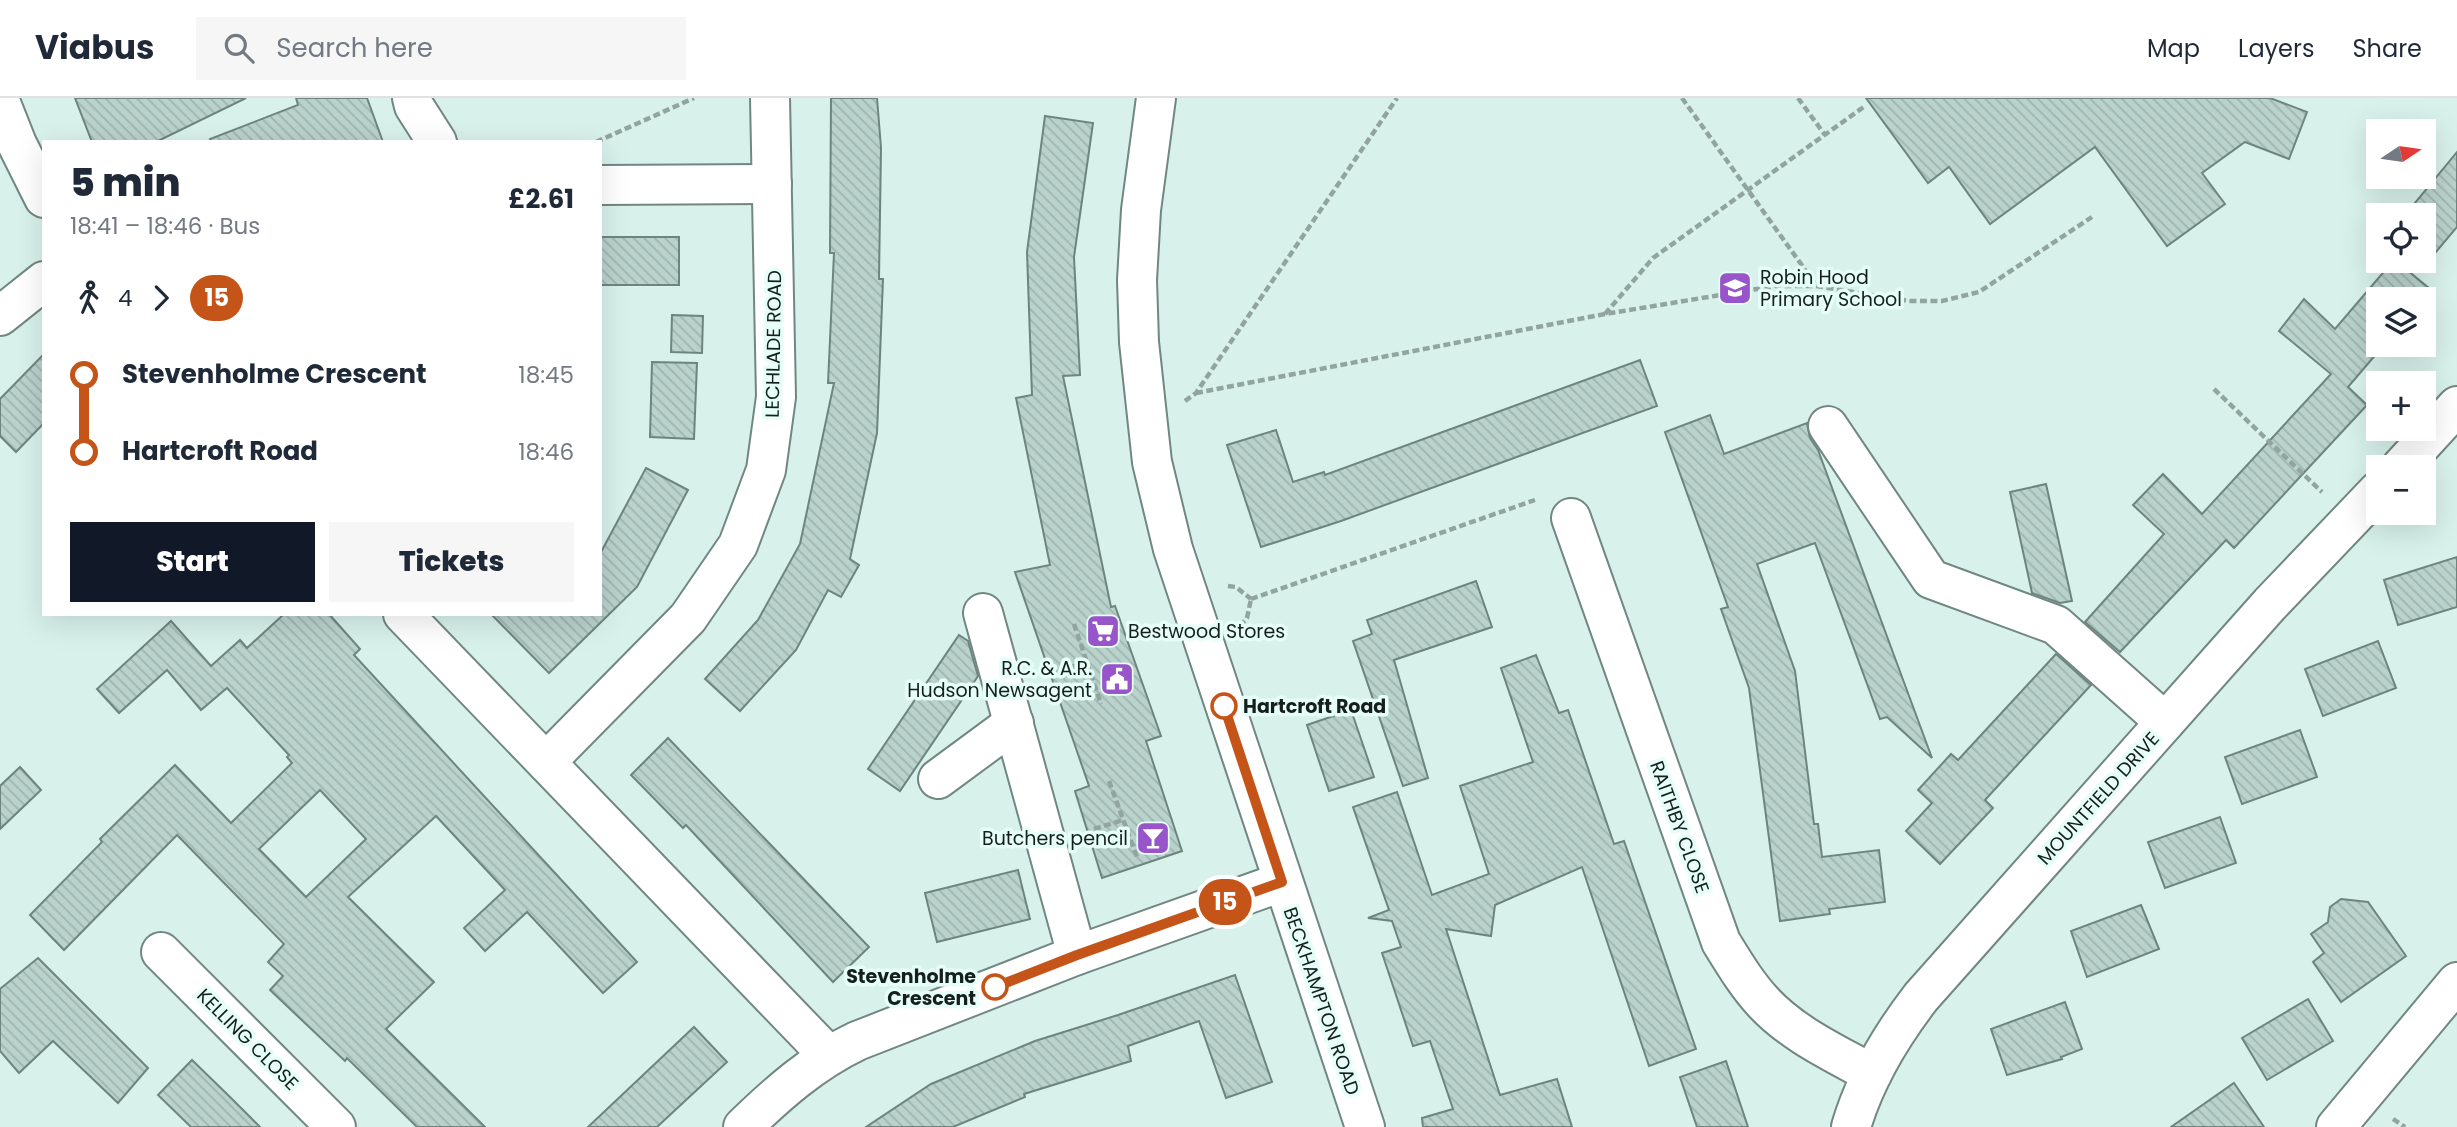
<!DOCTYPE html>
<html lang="en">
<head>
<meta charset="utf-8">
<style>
  :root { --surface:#fff; --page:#f6f6f7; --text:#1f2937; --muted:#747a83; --line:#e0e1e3; --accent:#111827 }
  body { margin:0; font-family:Poppins,sans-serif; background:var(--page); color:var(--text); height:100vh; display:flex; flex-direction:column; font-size:26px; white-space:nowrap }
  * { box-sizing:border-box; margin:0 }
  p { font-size:23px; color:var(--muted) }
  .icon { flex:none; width:38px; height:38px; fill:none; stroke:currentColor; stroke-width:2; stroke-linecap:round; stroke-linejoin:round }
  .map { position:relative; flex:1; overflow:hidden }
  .details { position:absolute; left:42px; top:42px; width:560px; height:476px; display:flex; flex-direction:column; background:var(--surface); border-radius:0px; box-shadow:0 7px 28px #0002 }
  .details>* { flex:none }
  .badge { padding:0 14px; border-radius:23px; font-size:24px; line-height:46px }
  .needle { width:46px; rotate:77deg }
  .buttons { position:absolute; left:2366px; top:21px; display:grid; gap:14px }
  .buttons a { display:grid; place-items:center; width:70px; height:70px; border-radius:0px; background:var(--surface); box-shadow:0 7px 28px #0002; font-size:35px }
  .map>.badge { position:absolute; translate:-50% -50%; box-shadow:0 0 0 4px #fff }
  .legs { display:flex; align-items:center; gap:10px; height:77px; padding:0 28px; font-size:23px }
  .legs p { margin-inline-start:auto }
  .summary { display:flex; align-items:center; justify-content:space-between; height:119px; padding:0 28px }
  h1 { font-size:38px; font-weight:800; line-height:52px }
  .cta { display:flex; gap:14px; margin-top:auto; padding:14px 28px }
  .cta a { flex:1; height:80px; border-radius:0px; background:var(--accent); color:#fff; font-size:28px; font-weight:800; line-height:80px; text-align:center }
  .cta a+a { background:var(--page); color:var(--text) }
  ul { padding:0 28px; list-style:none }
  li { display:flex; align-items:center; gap:24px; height:77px; font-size:26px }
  li i { display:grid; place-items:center; width:10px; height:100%; margin:0 9px; background:currentColor }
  li i::after { content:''; width:18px; height:18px; margin:-9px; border:5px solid; border-radius:50%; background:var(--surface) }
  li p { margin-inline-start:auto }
  li:first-child i { background:linear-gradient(#0000 50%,currentColor 0) }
  li:last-child i { background:linear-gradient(currentColor 50%,#0000 0) }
  header { display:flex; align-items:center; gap:42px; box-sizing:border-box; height:98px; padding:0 35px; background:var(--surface); border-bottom:2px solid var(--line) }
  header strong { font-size:33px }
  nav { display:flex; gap:38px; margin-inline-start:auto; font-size:24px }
  .search { width:490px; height:63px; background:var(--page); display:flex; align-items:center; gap:18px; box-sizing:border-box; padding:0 24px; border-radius:0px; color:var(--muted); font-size:26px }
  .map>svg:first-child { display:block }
  .building { fill:url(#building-back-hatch); stroke:#6e857f; stroke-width:2; fill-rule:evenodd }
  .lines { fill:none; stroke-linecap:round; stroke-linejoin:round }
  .minor-casing { stroke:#718782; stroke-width:42 }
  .path { stroke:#91a4a0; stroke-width:4.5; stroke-dasharray:7 3.5; stroke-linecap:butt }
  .minor { stroke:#fff; stroke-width:38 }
  .line-1-casing { stroke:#fff; stroke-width:16 }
  .line-1 { stroke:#c45417; stroke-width:10 }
  .stop-1-dot { fill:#fff; stroke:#c45417; stroke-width:3.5 }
  .labels { text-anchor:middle; stroke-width:7; stroke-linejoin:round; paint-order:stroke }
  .poi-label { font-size:19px; fill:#161f1d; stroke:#e5fef8; text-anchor:start }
  .street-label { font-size:19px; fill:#161f1d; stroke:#e5fef8 }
  .stop-label { font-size:19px; font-weight:bold; fill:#161f1d; stroke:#e5fef8; text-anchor:start }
</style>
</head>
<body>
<header>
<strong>Viabus</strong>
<div class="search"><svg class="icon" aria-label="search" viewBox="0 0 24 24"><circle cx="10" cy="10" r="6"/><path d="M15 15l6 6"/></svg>Search here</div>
<nav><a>Map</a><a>Layers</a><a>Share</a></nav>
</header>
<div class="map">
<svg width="2457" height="1029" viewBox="0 0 2457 1029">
  <defs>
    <pattern id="building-back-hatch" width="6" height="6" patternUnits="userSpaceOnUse" patternTransform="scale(1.75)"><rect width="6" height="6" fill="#bad2cc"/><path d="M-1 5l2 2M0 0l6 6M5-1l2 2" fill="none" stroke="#9fb4af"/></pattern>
  </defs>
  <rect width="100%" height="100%" fill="#d8f1eb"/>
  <g class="building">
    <path d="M75 0H246L156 44H92Z"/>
    <path d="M296 0H367L383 44H211L210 41 298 7Z"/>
    <path d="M831 0H877L881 50 879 181H883L877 335 850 461 859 467 841 499 828 492 796 552 740 613 705 581 758 522 800 446 834 285H828L834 155H830Z"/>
    <path d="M1866 0H2270L2307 14 2289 61 2245 44 2202 75 2225 106 2167 148 2095 49 1990 126 1949 69 1928 85Z"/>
    <path d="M1045 18 1093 25 1074 159 1080 277 1063 278 1111 509 1115 508 1161 638 1146 643 1182 753 1102 780 1075 693 1089 688 1015 474 1050 467 1016 300 1032 297 1027 154Z"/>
    <path d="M2457 54V129L2425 167 2421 163H2424V117H2405Z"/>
    <rect x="600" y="139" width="79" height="48"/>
    <path d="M2393 163H2396L2430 191 2422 201H2378V247H2384L2348 289 2367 307 2234 450 2226 442 2120 554 2085 524 2164 436 2133 407 2163 376 2202 416 2331 276 2279 233 2304 201 2335 231Z"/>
    <path d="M672 217 703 218 702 255 671 254Z"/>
    <path d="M44 256V325L16 354 0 338V301Z"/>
    <path d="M1640 262 1657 308 1341 423 1261 449 1227 347 1276 332 1293 384 1324 374 1325 377Z"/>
    <path d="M652 264 697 265 694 341 650 339Z"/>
    <path d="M1710 317 1724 356 1807 325 1810 340 1818 352 1932 660 1887 619 1880 621 1815 445 1757 466 1795 573 1814 726H1818L1822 759 1879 752 1885 804 1829 811 1830 816 1780 823 1749 590 1721 511 1728 509 1665 334Z"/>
    <path d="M646 370 688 392 637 489 549 575 491 516H600V456Z"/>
    <path d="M2046 386 2072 503 2060 505 2032 495 2010 394Z"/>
    <path d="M2457 459V509L2398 527 2384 482Z"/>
    <path d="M1476 483 1492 529 1394 562 1428 680 1403 688 1353 543 1372 536 1367 522Z"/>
    <path d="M284 516H329L360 551 354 557 637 864 603 895 527 814 485 853 464 830 505 792 436 718 348 799 434 884 386 931 485 1029H417L347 960 345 963 270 892 283 878 268 864 284 846 177 737 64 852 30 817 102 744 100 741 175 667 231 725 292 665 287 659 289 657 227 590 201 612 167 572 119 615 97 591 171 523 211 568 240 542 247 550ZM320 692 366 741 306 799 259 751Z"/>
    <path d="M959 537 968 543 978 578 900 693 868 671Z"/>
    <path d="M2378 543 2396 590 2323 618 2305 571Z"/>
    <path d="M2056 556 2091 587 1985 702 1993 710 1940 766 1906 733 1932 705 1918 692 1951 656 1958 662Z"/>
    <path d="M1536 557 1559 615 1568 612 1614 746 1624 743 1696 951 1649 968 1582 769 1495 807 1491 838 1446 831 1500 997 1557 981 1572 1029H1423L1422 1020 1453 1011 1430 943 1413 948 1382 855 1401 849 1392 823 1368 820 1389 812 1353 709 1397 694 1432 797 1489 776 1460 688 1533 664 1501 570Z"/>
    <path d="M1351 612 1374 679 1329 693 1307 627Z"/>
    <path d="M2300 632 2317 679 2242 706 2225 659Z"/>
    <path d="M668 640 869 849 833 884 686 727 683 730 631 677Z"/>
    <path d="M20 669 41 692 0 731V688Z"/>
    <path d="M2220 719 2236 765 2165 790 2148 744Z"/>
    <path d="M1018 772 1030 821 937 844 925 795Z"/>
    <path d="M2341 801 2368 804 2406 858 2341 904 2313 864 2324 855 2311 836 2328 824 2330 809Z"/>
    <path d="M2141 807 2159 851 2087 879 2071 833Z"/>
    <path d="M38 860 148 970 118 1005 53 943 19 975 0 953V891Z"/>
    <path d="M1235 877 1272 984 1226 1000 1199 923 1128 948 1131 963 1024 996 1025 999 953 1029H866L931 986 1035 943 1118 917Z"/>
    <path d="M2308 901 2333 943 2267 982 2242 940Z"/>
    <path d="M2065 904 2082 951 2061 959 2062 961 2007 977 1991 931Z"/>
    <path d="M694 929 727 964 657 1029H588Z"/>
    <path d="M192 962 230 999 260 1029H191L158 997Z"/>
    <path d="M1726 963 1748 1029H1697L1680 979Z"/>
    <path d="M2234 985 2264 1029H2171Z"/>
  </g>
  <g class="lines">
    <g class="minor-casing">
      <g id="minor">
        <path d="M412 0 414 8 437 44"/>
        <path d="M1156 0 1141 112 1137 182 1139 244 1152 364 1173 451 1365 1029"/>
        <path d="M0 3 17 46 44 100"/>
        <path d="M600 87 772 86"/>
        <path d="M0 218 44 183"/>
        <path d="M1828 328 1931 481 2056 527 2165 624"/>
        <path d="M2401 369 2457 308"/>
        <path d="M1571 420 1721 844C1734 865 1747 887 1764 905 1794 937 1835 955 1872 976"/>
        <path d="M983 515 1077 857"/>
        <path d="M403 516 828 957"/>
        <path d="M546 664 688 520 738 447 766 372 776 299 770 0"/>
        <path d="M938 681 1014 625"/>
        <path d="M161 854 336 1029"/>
        <path d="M743 1029C778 995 813 964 857 943L1077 857 1282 784"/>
        <path d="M1851 1029C1865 981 1891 938 1921 899L2270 506 2378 393"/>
        <path d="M2336 1029 2457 884"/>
      </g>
    </g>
    <g class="path">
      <path d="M1682 0 1816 187"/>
      <path d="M1798 0 1825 37"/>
      <path d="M596 44 694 0"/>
      <path d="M1605 216 1653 160 1865 8"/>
      <path d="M2214 291 2322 394"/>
      <path d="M1196 295 1605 216 1775 188H1816L1909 203H1942L1979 194 2092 119"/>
      <path d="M1185 303 1196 295 1397 0"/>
      <path d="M1228 488 1236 489 1251 501"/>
      <path d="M1251 501 1535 402"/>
      <path d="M1074 526 1101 606"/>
      <path d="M1240 528 1247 520 1251 501"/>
      <path d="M1049 576 1087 564"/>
      <path d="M1109 683 1138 762"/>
      <path d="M1094 731 1123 722"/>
      <path d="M2393 1021 2405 1029"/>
    </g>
    <use href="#minor" class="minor"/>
  </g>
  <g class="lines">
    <g class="line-1-casing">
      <path id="line-1" d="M995 889 1077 857 1282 784 1224 608"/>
    </g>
    <use href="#line-1" class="line-1"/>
  </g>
  <defs>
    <g id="school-square" transform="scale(1.75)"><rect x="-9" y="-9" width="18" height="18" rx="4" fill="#9855c9" stroke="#e5fef8"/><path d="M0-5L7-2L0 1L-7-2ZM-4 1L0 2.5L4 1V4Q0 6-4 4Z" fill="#fff"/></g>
    <g id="supermarket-square" transform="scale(1.75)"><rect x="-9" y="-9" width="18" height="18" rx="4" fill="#9855c9" stroke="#e5fef8"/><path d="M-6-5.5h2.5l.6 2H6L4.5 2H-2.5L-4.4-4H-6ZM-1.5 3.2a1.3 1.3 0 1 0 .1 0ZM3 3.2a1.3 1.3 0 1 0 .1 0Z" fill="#fff"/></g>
    <g id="civic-square" transform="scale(1.75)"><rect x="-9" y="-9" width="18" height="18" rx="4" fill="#9855c9" stroke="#e5fef8"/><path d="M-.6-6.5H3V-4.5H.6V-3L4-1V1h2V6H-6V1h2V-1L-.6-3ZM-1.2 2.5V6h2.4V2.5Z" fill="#fff"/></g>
    <g id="bar-square" transform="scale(1.75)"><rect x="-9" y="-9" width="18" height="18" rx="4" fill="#9855c9" stroke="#e5fef8"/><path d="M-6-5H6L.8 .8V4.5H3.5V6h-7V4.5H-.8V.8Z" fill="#fff"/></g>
  </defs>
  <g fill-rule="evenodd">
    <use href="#school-square" x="1735" y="190"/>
    <use href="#supermarket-square" x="1103" y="533"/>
    <use href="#civic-square" x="1117" y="581"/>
    <use href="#bar-square" x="1153" y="740"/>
  </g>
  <g class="stop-1-dot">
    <circle cx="1224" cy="608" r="12"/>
    <circle cx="995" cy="889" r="12"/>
  </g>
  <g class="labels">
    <g class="poi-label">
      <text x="1760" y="186">Robin Hood<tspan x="1760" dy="22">Primary School</tspan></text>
      <text x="1128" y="540">Bestwood Stores</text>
      <text x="1092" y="577" text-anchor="end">R.C. &amp; A.R.<tspan x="1092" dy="22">Hudson Newsagent</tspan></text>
      <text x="1128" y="747" text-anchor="end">Butchers pencil</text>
    </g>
    <g class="street-label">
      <text transform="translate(773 246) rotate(-89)" y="7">LECHLADE ROAD</text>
      <text transform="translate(2098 700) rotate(-48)" y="7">MOUNTFIELD DRIVE</text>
      <text transform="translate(1680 729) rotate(70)" y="7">RAITHBY CLOSE</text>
      <text transform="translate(1322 903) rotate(71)" y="7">BECKHAMPTON ROAD</text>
      <text transform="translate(248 941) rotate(45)" y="7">KELLING CLOSE</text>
    </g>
    <g class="stop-label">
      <text x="1243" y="615">Hartcroft Road</text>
      <text x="976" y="885" text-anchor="end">Stevenholme<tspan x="976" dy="22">Crescent</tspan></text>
    </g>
  </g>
</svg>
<div class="buttons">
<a><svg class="needle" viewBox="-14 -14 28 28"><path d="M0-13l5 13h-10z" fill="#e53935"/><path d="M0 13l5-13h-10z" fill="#747a83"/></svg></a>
<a><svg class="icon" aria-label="locate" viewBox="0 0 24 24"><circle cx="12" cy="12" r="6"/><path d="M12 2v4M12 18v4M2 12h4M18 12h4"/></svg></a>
<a><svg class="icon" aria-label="layers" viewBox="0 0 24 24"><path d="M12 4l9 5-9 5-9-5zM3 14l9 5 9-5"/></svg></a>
<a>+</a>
<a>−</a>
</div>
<b class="badge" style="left:1225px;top:804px;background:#c45417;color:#fff">15</b>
<section class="details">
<div class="summary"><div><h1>5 min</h1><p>18:41 – 18:46 · Bus</p></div><b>£2.61</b></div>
<div class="legs"><svg class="icon" aria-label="walk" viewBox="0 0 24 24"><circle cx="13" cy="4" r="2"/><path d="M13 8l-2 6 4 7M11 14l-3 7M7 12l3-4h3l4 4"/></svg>4<svg class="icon" aria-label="forward" viewBox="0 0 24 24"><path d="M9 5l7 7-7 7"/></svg><b class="badge" style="background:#c45417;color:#fff">15</b></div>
<ul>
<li><i style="color:#c45417"></i><b>Stevenholme Crescent</b><p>18:45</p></li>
<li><i style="color:#c45417"></i><b>Hartcroft Road</b><p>18:46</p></li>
</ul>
<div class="cta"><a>Start</a><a>Tickets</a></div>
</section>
</div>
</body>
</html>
